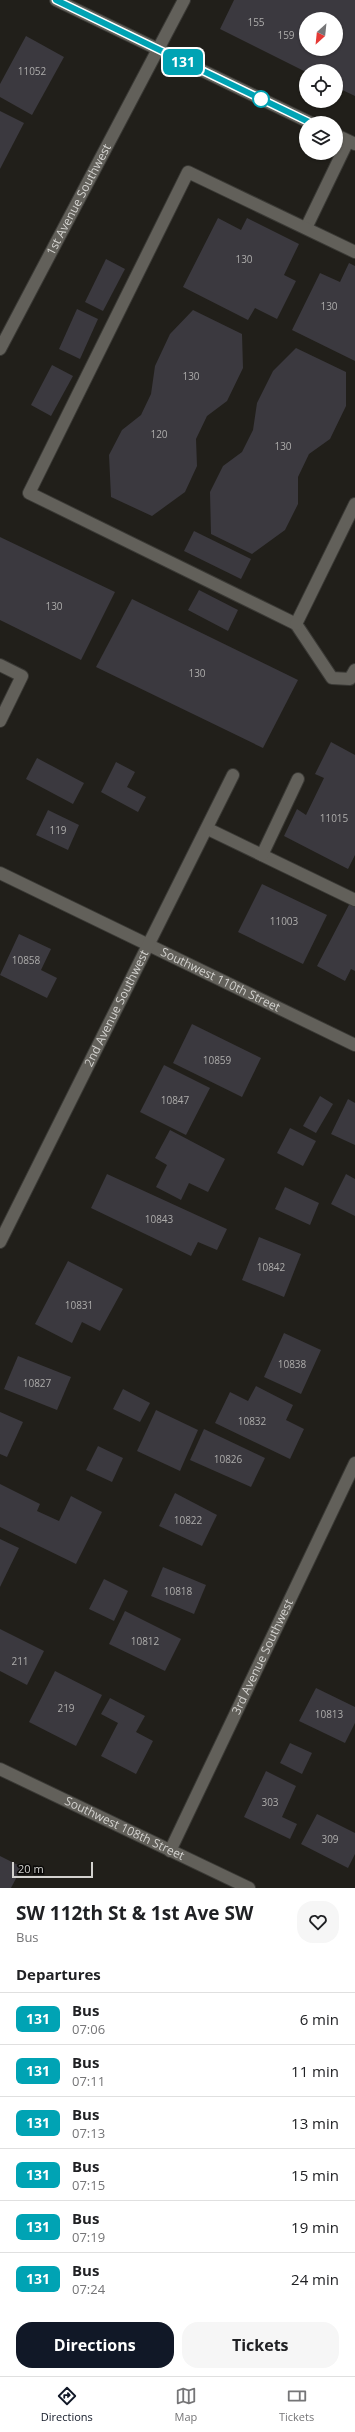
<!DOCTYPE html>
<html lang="en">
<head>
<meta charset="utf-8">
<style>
  :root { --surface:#fff; --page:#f6f6f6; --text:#202124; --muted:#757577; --line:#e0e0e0; --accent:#111827 }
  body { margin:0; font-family:"Open Sans",sans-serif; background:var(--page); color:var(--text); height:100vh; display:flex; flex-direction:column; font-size:15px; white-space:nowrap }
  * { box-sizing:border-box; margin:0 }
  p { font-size:13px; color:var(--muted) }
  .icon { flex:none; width:22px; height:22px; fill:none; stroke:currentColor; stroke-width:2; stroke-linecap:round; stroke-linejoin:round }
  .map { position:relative; height:1888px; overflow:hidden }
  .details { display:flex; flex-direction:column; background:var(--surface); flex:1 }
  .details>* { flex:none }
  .badge { padding:0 8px; border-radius:6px; font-size:14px; line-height:26px }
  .needle { width:26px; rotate:207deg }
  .fabs { position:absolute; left:299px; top:12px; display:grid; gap:8px }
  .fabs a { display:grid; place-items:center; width:44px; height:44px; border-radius:50%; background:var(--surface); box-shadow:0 1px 3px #0004; font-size:20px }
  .scale { position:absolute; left:12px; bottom:10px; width:81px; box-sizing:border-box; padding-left:4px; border:2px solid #d3d2cf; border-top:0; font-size:11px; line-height:14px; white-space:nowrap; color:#d3d2cf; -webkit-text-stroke:3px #0a0907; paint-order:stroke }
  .map>.badge { position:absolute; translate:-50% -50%; box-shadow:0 0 0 2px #fff }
  h2 { padding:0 16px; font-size:15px; line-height:36px }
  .round { display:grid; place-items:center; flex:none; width:42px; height:42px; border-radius:16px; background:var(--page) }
  .overview { display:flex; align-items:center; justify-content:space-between; height:68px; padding:0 16px }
  h1 { font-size:19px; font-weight:700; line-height:30px }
  .button { display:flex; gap:8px; margin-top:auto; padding:8px 16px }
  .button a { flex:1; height:46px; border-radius:16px; background:var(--accent); color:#fff; font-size:16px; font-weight:700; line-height:46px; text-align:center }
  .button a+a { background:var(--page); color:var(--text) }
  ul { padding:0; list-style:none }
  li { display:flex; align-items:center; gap:12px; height:52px; padding:0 16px; border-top:1px solid var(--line) }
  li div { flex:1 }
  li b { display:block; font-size:15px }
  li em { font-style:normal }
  li .badge { min-width:44px; font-weight:700; text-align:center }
  .dock { display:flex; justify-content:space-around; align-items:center; height:56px; border-top:1px solid var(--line); background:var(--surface); font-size:11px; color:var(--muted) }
  .dock a { display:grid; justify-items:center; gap:2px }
  .dock .current { color:var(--accent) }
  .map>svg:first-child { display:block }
  .building { fill:#3b393f; fill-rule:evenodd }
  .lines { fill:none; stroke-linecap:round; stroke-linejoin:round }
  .minor-casing { stroke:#3a3935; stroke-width:14 }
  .minor { stroke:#62605a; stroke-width:12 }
  .line-casing { stroke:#fff; stroke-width:9 }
  .line { stroke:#00a3b4; stroke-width:6 }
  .stop-dot { fill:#fff; stroke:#00a3b4; stroke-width:2 }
  .labels { text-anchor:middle; stroke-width:3.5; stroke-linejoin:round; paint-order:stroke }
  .number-label { font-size:10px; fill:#adacab }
  .street-label { font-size:12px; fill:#d3d2cf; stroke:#0a0907 }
</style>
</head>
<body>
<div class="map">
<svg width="355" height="1888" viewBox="0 0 355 1888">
  <rect width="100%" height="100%" fill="#211f1a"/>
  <g class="building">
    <path d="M234 0H355V96L336 87V71L306 72 220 29ZM306 19H336V49H306Z"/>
    <path d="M26 36 64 57 32 115 0 97V84Z"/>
    <path d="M0 111 24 123 0 169Z"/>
    <path d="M218 218 241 230 247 218 299 244 284 275 296 281 277 319 255 308 248 320 183 287Z"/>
    <path d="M106 259 125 269 103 311 85 302Z"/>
    <path d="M349 263 355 266V361L292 330 320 273 340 282Z"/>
    <path d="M77 309 98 319 80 359 59 349Z"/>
    <path d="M193 310 242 334 243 368 227 401 207 416 196 439 197 466 185 492 152 516 111 497 109 455 122 430 141 415 151 394 155 366 170 334Z"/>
    <path d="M296 348 346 372V406L330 439 309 454 298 477V504L285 530 252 554 211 534 210 492 223 466 242 452 253 430 257 403 273 371Z"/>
    <path d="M52 365 73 376 51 416 31 405Z"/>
    <path d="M194 531 251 559 241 579 184 551Z"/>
    <path d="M0 537 115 592 81 660 0 620Z"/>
    <path d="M199 590 238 610 228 631 188 610Z"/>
    <path d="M132 599 298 680 263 748 96 667Z"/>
    <path d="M331 742 355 755V855L348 869 284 836 297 809 306 815 324 778 315 774Z"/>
    <path d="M37 758 84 783 73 804 26 779Z"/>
    <path d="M116 762 135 772 127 787 146 797 138 812 101 792Z"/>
    <path d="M48 810 79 825 68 850 36 835Z"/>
    <path d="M262 884 327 915 303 964 238 932Z"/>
    <path d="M351 901 355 904V971L351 969 345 981 317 966Z"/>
    <path d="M19 934 51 949 41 970 57 978 47 998 0 975Z"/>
    <path d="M192 1024 261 1058 242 1097 173 1063Z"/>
    <path d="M164 1065 210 1088 186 1135 140 1112Z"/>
    <path d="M320 1096 333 1104 316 1133 303 1126Z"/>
    <path d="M348 1099 355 1103V1145L331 1134Z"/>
    <path d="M290 1128 316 1141 303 1166 277 1153Z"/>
    <path d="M170 1130 225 1159 208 1192 189 1183 181 1200 156 1187 167 1165 155 1158Z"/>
    <path d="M107 1174 227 1229 217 1250 198 1242 191 1256 91 1208Z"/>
    <path d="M346 1174 355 1179V1216L331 1204Z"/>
    <path d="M285 1187 319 1203 310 1225 275 1209Z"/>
    <path d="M259 1237 301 1254 284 1297 242 1280Z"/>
    <path d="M68 1261 123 1289 100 1331 82 1322 72 1343 35 1324Z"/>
    <path d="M284 1333 321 1350 301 1394 264 1377Z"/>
    <path d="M18 1356 71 1377 57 1410 4 1389Z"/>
    <path d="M256 1386 293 1405 286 1420 304 1429 290 1459 215 1423 230 1392 248 1401Z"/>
    <path d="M123 1389 150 1403 140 1422 113 1409Z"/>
    <path d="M156 1410 198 1430 180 1471 137 1451Z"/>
    <path d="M0 1412 23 1422 7 1457 0 1454Z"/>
    <path d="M204 1429 265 1458 251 1487 190 1460Z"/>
    <path d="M98 1446 123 1458 112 1482 86 1470Z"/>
    <path d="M0 1484 40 1504 37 1511 59 1521 71 1496 102 1512 76 1564 0 1527Z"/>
    <path d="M175 1493 217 1515 202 1546 159 1526Z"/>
    <path d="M0 1539 19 1548 0 1587Z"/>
    <path d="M163 1567 206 1585 194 1614 151 1596Z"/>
    <path d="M104 1579 128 1591 114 1621 89 1609Z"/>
    <path d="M125 1611 181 1639 165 1671 109 1644Z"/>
    <path d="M0 1629 44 1651 27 1685 0 1671Z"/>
    <path d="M55 1671 102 1695 76 1746 29 1722Z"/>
    <path d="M316 1688 355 1707V1723L345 1743 299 1721Z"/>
    <path d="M110 1698 145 1716 136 1732 153 1741 136 1774 101 1756 118 1723 101 1714Z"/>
    <path d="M290 1743 312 1753 302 1774 280 1763Z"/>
    <path d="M266 1771 296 1786 282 1817 297 1824 290 1839 244 1817Z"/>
    <path d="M317 1814 355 1833V1854L348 1868 301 1844Z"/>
    <path d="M0 1856 22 1867 11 1888H0Z"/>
  </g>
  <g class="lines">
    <g class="minor-casing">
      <g id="minor">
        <path d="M56 0 311 123"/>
        <path d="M336 135 355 144"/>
        <path d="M306 228 348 141"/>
        <path d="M355 252 188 172 29 493 296 624 332 678 350 679 355 670"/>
        <path id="s1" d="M0 349 184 0"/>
        <path d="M296 624 355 504"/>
        <path d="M0 665 22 676 0 721"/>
        <path d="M208 829 355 900"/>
        <path d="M262 855 298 779"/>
        <path id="s2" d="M0 873 355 1045"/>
        <path id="s3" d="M0 1242 233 775"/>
        <path id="s4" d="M0 1769 249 1888"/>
        <path id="s5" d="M170 1851 355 1463"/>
      </g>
    </g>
    <use href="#minor" class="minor"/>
  </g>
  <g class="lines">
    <g class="line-casing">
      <path id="line" d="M56 0 311 123"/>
    </g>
    <use href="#line" class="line"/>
  </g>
  <circle class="stop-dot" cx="261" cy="99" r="8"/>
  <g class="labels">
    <g class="number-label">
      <text x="256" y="26">155</text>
      <text x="286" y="39">159</text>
      <text x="32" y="75">11052</text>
      <text x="244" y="263">130</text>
      <text x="329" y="310">130</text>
      <text x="191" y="380">130</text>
      <text x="159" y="438">120</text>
      <text x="283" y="450">130</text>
      <text x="54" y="610">130</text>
      <text x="197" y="677">130</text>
      <text x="334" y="822">11015</text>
      <text x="58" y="834">119</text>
      <text x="284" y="925">11003</text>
      <text x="26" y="964">10858</text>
      <text x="217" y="1064">10859</text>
      <text x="175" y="1104">10847</text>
      <text x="159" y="1223">10843</text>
      <text x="271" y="1271">10842</text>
      <text x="79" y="1309">10831</text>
      <text x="292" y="1368">10838</text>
      <text x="37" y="1387">10827</text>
      <text x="252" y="1425">10832</text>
      <text x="228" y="1463">10826</text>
      <text x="188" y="1524">10822</text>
      <text x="178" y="1595">10818</text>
      <text x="145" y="1645">10812</text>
      <text x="20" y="1665">211</text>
      <text x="66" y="1712">219</text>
      <text x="329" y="1718">10813</text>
      <text x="270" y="1806">303</text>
      <text x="330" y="1843">309</text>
    </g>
    <g class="street-label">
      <text dy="4" stroke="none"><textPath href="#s1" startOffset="169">1st Avenue Southwest</textPath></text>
      <text dy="4" stroke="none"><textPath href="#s2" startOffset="245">Southwest 110th Street</textPath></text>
      <text dy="4" stroke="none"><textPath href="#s3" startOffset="261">2nd Avenue Southwest</textPath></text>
      <text dy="4" stroke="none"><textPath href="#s5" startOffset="215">3rd Avenue Southwest</textPath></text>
      <text dy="4" stroke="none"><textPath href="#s4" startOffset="138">Southwest 108th Street</textPath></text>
    </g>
  </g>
</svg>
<div class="fabs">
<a><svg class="needle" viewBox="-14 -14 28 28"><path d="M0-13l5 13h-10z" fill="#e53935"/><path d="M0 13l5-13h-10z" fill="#757577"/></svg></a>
<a><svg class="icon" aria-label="locate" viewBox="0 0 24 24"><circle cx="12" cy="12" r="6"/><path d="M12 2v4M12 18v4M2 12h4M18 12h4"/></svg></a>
<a><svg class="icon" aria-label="layers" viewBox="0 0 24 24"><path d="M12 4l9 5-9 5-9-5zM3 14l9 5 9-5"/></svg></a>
</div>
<div class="scale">20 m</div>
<b class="badge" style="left:183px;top:62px;background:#00a3b4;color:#fff">131</b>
</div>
<section class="details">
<div class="overview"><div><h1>SW 112th St &amp; 1st Ave SW</h1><p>Bus</p></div><a class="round"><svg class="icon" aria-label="heart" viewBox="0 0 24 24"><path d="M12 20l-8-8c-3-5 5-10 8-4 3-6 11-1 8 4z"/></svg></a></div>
<h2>Departures</h2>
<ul>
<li><span class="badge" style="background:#00a3b4;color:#fff">131</span><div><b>Bus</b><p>07:06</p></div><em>6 min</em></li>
<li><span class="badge" style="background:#00a3b4;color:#fff">131</span><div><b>Bus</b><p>07:11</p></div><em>11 min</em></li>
<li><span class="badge" style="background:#00a3b4;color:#fff">131</span><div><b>Bus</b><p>07:13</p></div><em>13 min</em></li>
<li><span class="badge" style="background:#00a3b4;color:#fff">131</span><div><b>Bus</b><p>07:15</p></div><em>15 min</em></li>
<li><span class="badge" style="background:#00a3b4;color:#fff">131</span><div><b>Bus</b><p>07:19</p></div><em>19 min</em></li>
<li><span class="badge" style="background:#00a3b4;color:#fff">131</span><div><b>Bus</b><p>07:24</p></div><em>24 min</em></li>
</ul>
<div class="button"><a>Directions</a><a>Tickets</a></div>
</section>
<nav class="dock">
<a class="current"><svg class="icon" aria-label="directions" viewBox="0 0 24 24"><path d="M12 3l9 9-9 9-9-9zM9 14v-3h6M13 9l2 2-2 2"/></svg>Directions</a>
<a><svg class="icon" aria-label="map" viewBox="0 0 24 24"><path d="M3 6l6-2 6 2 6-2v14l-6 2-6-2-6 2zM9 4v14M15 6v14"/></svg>Map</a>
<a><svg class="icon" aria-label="tickets" viewBox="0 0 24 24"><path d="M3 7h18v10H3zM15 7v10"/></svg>Tickets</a>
</nav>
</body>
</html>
